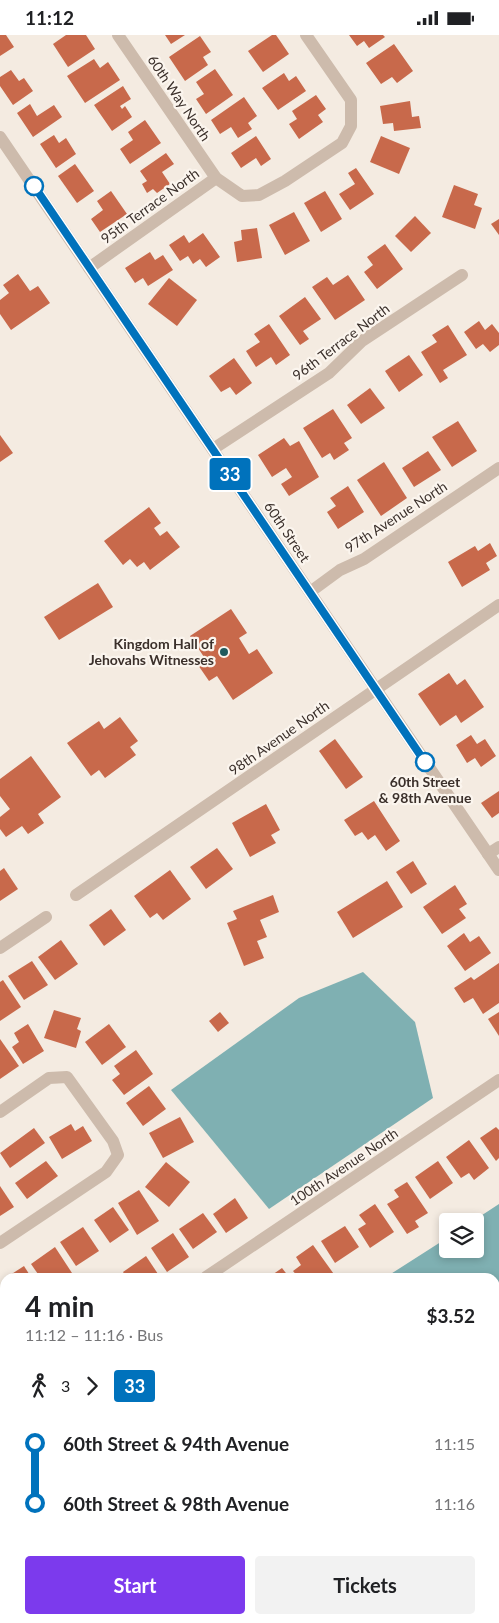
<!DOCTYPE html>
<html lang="en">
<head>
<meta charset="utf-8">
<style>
  :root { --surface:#fff; --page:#f2f2f2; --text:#202124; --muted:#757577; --accent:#7c3aed }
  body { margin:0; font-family:Lato,sans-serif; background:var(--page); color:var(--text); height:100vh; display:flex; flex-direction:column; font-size:19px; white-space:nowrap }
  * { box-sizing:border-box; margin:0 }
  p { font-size:16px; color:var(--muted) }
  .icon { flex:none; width:28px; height:28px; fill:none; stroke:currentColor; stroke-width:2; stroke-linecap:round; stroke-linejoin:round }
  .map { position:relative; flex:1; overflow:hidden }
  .sheet { position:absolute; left:0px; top:1238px; width:500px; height:351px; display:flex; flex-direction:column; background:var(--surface); border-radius:15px 15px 0 0; box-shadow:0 2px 8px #0003 }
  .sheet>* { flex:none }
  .badge { padding:0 10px; border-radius:4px; font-size:18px; line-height:32px }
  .buttons { position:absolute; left:439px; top:1178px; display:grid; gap:10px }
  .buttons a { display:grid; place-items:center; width:45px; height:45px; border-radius:5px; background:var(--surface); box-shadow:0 2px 8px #0003; font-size:25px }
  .map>.badge { position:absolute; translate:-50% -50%; box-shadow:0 0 0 2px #fff }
  .legs { display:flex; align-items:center; gap:8px; height:55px; padding:0 25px; font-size:16px }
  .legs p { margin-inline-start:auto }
  .head { display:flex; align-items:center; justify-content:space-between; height:85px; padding:0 25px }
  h1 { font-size:28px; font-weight:700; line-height:38px }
  .cta { display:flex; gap:10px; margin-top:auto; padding:10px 25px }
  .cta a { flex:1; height:58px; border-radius:5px; background:var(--accent); color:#fff; font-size:20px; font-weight:700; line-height:58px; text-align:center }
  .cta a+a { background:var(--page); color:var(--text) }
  ul { padding:0 25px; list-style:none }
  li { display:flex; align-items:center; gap:18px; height:60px; font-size:19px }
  li i { display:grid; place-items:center; width:8px; height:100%; margin:0 6px; background:currentColor }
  li i::after { content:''; width:12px; height:12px; margin:-6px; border:4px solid; border-radius:50%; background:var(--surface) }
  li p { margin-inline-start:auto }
  li:first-child i { background:linear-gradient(#0000 50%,currentColor 0) }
  li:last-child i { background:linear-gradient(currentColor 50%,#0000 0) }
  .status { display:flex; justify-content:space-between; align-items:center; height:35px; padding:0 25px; background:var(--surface); direction:ltr }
  .status svg { height:14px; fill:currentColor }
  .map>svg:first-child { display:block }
  .water { fill:#7fb0b2 }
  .building { fill:#c8694b }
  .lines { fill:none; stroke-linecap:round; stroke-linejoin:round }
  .minor { stroke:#cdbbac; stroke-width:12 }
  .tertiary { stroke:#cdbbac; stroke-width:12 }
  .line-1-casing { stroke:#fff; stroke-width:11 }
  .line-1 { stroke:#0072bc; stroke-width:8 }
  .stop-1-dot { fill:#fff; stroke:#0072bc; stroke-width:2.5 }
  .poi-dot { fill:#1f5a5e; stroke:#fbf5ee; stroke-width:2 }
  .labels { text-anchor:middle; stroke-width:4.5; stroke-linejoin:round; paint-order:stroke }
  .street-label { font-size:14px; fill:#3b302b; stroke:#fbf5ee }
  .poi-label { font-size:14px; font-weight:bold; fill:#3b302b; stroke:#fbf5ee; text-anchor:end }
  .stop-label { font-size:14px; font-weight:bold; fill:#3b302b; stroke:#fbf5ee }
</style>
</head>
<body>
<div class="status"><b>11:12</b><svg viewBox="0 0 49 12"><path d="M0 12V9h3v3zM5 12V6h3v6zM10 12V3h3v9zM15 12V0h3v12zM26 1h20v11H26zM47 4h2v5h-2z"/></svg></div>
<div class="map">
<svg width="499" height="1588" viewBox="0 0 499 1588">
  <rect width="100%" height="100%" fill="#f4ebe1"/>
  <g class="water">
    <path d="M363 937 415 987 433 1063 269 1174 171 1055 299 963Z"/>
    <path d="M499 1169V1370L495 1372V1242H386L447 1203 448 1214H475V1186H473Z"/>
  </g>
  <g class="building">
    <path d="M0 0H6L14 12 0 21Z"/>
    <path d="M66 0H86L95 14 68 32 53 9Z"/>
    <path d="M165 0H185L171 9Z"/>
    <path d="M272 0H276L289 19 263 37 248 16Z"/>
    <path d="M349 0H383L385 2 369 13 364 6 357 11Z"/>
    <path d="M200 1 211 17 203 22 208 30 185 46 169 22Z"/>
    <path d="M394 9 413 36 397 48 392 42 381 49 366 28Z"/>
    <path d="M94 24 100 33 108 27 120 45 85 68 67 41Z"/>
    <path d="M215 34 233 60 206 79 196 64 204 59 196 47Z"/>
    <path d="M11 35 19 46 24 43 33 56 13 70 0 51V42Z"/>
    <path d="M284 38 289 46 296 41 306 56 278 75 262 53Z"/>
    <path d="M123 51 131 64 120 71 122 74 125 71 132 82 112 96 94 70Z"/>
    <path d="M316 60 326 74 318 80 323 87 299 104 289 89 297 84 292 76Z"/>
    <path d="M244 62 257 81 248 88 252 94 238 103 231 92 220 99 211 85Z"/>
    <path d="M410 66 412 82 419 81 421 93 394 96 393 88 383 89 380 71Z"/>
    <path d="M30 69 37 81 54 70 62 82 33 102 17 78Z"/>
    <path d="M145 85 161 108 130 129 120 114 133 105 128 97Z"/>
    <path d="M54 100 59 108 66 103 76 119 56 133 40 109Z"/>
    <path d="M256 101 271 124 261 131 256 123 241 133 231 118Z"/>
    <path d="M381 101 410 113 399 139 370 127Z"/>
    <path d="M166 118 174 129 162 137 170 149 157 158 153 154 147 158 142 149 147 146 140 136Z"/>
    <path d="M75 129 94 156 77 168 58 141Z"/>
    <path d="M356 133 374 159 350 175 339 159 355 149 348 138Z"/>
    <path d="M454 150 478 159 474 170 482 173 475 194 442 182Z"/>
    <path d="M111 156 127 179 100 197 91 184 103 175 97 166Z"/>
    <path d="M325 156 342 184 321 197 304 168Z"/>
    <path d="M294 177 310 206 285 220 269 190Z"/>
    <path d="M415 181 431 198 411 217 395 201Z"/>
    <path d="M499 184V200L491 189Z"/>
    <path d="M257 193 262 223 237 227 234 207 242 205 241 195Z"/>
    <path d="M203 198 220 222 206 232 200 224 193 229 188 221 180 226 169 210 184 200 189 208Z"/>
    <path d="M385 209 403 234 377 254 364 237 373 230 367 222Z"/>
    <path d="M150 217 155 225 163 220 173 235 148 251 143 243 135 248 125 233Z"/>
    <path d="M18 239 30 256 38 251 50 268 11 295 0 279V265L9 258 3 250Z"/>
    <path d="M348 240 365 265 335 285 312 252 327 242 333 250Z"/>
    <path d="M169 243 197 265 177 291 148 269Z"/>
    <path d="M305 262 321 284 303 296 309 304 300 310 279 281Z"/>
    <path d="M479 286 485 295 492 289 499 298V310L490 317 483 309 476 314 464 297Z"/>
    <path d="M269 289 290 320 276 330 271 322 256 332 246 316 260 307 254 299Z"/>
    <path d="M448 290 467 320 443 335 448 343 440 348 421 317 437 307 432 300Z"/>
    <path d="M409 320 423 340 399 357 385 336Z"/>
    <path d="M234 323 252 348 236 360 230 352 221 357 209 341Z"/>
    <path d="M370 353 385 373 361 389 347 370Z"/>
    <path d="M333 374 352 403 344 408 349 415 334 425 330 418 322 423 303 393Z"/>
    <path d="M458 386 477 416 452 432 432 402Z"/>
    <path d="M0 400 13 418 0 427Z"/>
    <path d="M284 403 290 411 299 406 319 442 289 461 281 449 292 442 286 433 272 442 258 420Z"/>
    <path d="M428 416 441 435 414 452 402 433Z"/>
    <path d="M384 427 407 463 381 481 357 445Z"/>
    <path d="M348 451 364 477 338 494 327 477 336 471 330 463Z"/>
    <path d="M149 472 161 488 154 493 160 501 167 496 180 512 150 535 144 527 137 532 130 524 123 530 104 506Z"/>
    <path d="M490 508 497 521 486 528 490 535 462 552 448 527 475 511 478 516Z"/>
    <path d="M98 548 113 572 59 605 44 582Z"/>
    <path d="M231 574 247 598 239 603 249 619 257 614 273 638 233 665 217 641 209 646 198 630 206 625 190 601Z"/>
    <path d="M449 638 457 650 465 644 484 672 461 688 456 680 440 691 418 659Z"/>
    <path d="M120 682 138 706 130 712 136 720 105 743 99 735 91 741 67 708 99 686 104 694Z"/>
    <path d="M471 700 477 709 485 704 496 721 481 732 475 723 467 728 456 710Z"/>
    <path d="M335 704 363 742 346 754 319 716Z"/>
    <path d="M31 721 61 762 38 779 44 788 28 799 22 791 6 802 0 794V782L10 774 0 761V744Z"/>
    <path d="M499 756V778L492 783 481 768Z"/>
    <path d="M374 766 400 806 386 816 375 800 368 805 362 797 355 801 344 785Z"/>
    <path d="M266 769 280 795 271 800 276 808 250 822 232 788Z"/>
    <path d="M217 813 233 834 206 854 190 832Z"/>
    <path d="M413 826 427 849 411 859 396 837Z"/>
    <path d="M4 833 18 854 0 866V836Z"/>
    <path d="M170 835 191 864 163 885 157 878 150 883 134 861Z"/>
    <path d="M387 846 403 872 353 903 337 877Z"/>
    <path d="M455 850 467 869 459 874 466 883 442 899 423 872Z"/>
    <path d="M273 860 279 877 260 885 267 902 257 906 264 923 244 931 227 888 237 884 233 876Z"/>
    <path d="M111 874 126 895 104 911 89 890Z"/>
    <path d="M464 898 470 907 479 901 491 918 465 936 447 911Z"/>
    <path d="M61 905 78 929 55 945 38 922Z"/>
    <path d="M32 926 48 950 24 965 8 941Z"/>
    <path d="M499 928V968L483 979 473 963 464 968 454 953 471 942 474 945Z"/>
    <path d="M3 945 21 972 0 986V947Z"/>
    <path d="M54 975 81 983 77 994 81 996 76 1013 44 1003Z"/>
    <path d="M220 977 229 988 218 997 209 986Z"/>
    <path d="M499 977V1001L488 984Z"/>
    <path d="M28 989 44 1016 23 1029 12 1012 19 1007 14 998Z"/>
    <path d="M109 989 126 1012 102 1030 85 1007Z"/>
    <path d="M0 1004 19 1031 0 1044Z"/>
    <path d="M136 1015 153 1039 124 1060 112 1045 120 1039 114 1031Z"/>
    <path d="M149 1051 166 1074 143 1091 126 1068Z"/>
    <path d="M180 1082 194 1107 163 1123 149 1098Z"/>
    <path d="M71 1089 75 1096 83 1091 92 1106 62 1124 49 1102Z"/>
    <path d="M496 1092 499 1095V1123L496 1126 480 1103Z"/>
    <path d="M34 1093 45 1108 10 1133 0 1118Z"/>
    <path d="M469 1105 489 1133 474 1145 469 1138 461 1143 446 1122Z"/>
    <path d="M46 1126 58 1141 27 1164 15 1148Z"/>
    <path d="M438 1126 453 1148 430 1164 415 1142Z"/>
    <path d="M166 1127 190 1147 169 1172 145 1152Z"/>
    <path d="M407 1147 428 1178 415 1186 419 1192 407 1199 387 1169 399 1162 394 1155Z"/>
    <path d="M0 1151 14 1172 0 1181Z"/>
    <path d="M139 1155 159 1186 137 1200 118 1168Z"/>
    <path d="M235 1163 248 1183 226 1198 213 1179Z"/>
    <path d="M375 1169 394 1197 370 1213 358 1194 366 1189 359 1180Z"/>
    <path d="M113 1172 129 1195 110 1208 94 1185Z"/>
    <path d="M203 1178 217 1197 193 1214 179 1194Z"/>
    <path d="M345 1191 359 1212 335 1228 321 1206Z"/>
    <path d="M83 1192 99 1216 76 1231 60 1207Z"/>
    <path d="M173 1198 189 1222 167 1237 151 1213Z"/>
    <path d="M313 1210 336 1242H298L293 1236 301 1230 296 1222Z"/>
    <path d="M55 1212 72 1238 66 1242H40L31 1229Z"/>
    <path d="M146 1221 160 1242H126L123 1237Z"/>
    <path d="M24 1231 31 1242H7Z"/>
    <path d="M282 1233 289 1242H269Z"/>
    <path d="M0 1259 5 1267V1284L0 1287Z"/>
    <path d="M0 1323 5 1330V1348L0 1351Z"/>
    <path d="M499 1402V1444L495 1438V1405Z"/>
    <path d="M86 1584H118L115 1586 116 1588H89Z"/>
  </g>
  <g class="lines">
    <g class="minor">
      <path d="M118 0 216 143 242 161 259 160 285 146 342 108 351 91V65L306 0"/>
      <path d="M89 233 216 143"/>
      <path d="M213 414 329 338 362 306 462 240"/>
      <path d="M310 557 340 535 364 524 499 433"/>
      <path d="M488 819 499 812"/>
      <path d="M76 860 499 570"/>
      <path d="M0 913 46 882"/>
      <path d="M0 1077 49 1043 67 1042 113 1106 118 1120 106 1137 0 1208"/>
      <path d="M206 1242 499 1045"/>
      <path d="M0 1382 5 1378"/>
    </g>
    <g class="tertiary">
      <path d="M0 102 499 835"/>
      <path d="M0 1514 5 1521"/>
      <path d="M495 1520 499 1517"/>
      <path d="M46 1584 49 1588"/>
      <path d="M394 1588 400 1584"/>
    </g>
  </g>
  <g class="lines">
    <g class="line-1-casing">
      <path id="line-1" d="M34 151 425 727"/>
    </g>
    <use href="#line-1" class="line-1"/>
  </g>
  <g class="stop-1-dot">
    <circle cx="34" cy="151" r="9"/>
    <circle cx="425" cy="727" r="9"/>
  </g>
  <circle class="poi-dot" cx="224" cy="617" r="5"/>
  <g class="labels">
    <g class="street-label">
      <text transform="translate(179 63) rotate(56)" y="5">60th Way North</text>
      <text transform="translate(150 171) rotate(-36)" y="5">95th Terrace North</text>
      <text transform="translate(341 307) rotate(-37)" y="5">96th Terrace North</text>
      <text transform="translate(396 482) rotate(-33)" y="5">97th Avenue North</text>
      <text transform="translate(287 497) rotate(56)" y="5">60th Street</text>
      <text transform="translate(279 703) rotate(-35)" y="5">98th Avenue North</text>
      <text transform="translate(344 1132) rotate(-34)" y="5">100th Avenue North</text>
    </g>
    <g class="poi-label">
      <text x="214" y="614">Kingdom Hall of<tspan x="214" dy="16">Jehovahs Witnesses</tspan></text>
    </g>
    <g class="stop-label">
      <text x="425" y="752">60th Street<tspan x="425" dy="16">&amp; 98th Avenue</tspan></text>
    </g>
  </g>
</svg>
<div class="buttons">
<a><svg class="icon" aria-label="layers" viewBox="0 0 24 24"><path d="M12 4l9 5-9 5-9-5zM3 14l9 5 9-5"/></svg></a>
</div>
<b class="badge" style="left:230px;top:439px;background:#0072bc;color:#fff">33</b>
<section class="sheet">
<div class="head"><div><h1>4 min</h1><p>11:12 – 11:16 · Bus</p></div><b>$3.52</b></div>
<div class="legs"><svg class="icon" aria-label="walk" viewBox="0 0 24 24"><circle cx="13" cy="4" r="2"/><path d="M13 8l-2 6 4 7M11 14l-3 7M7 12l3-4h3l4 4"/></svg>3<svg class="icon" aria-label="forward" viewBox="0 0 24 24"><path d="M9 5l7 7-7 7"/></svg><b class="badge" style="background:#0072bc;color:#fff">33</b></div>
<ul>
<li><i style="color:#0072bc"></i><b>60th Street &amp; 94th Avenue</b><p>11:15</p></li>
<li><i style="color:#0072bc"></i><b>60th Street &amp; 98th Avenue</b><p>11:16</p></li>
</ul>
<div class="cta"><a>Start</a><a>Tickets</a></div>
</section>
</div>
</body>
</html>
